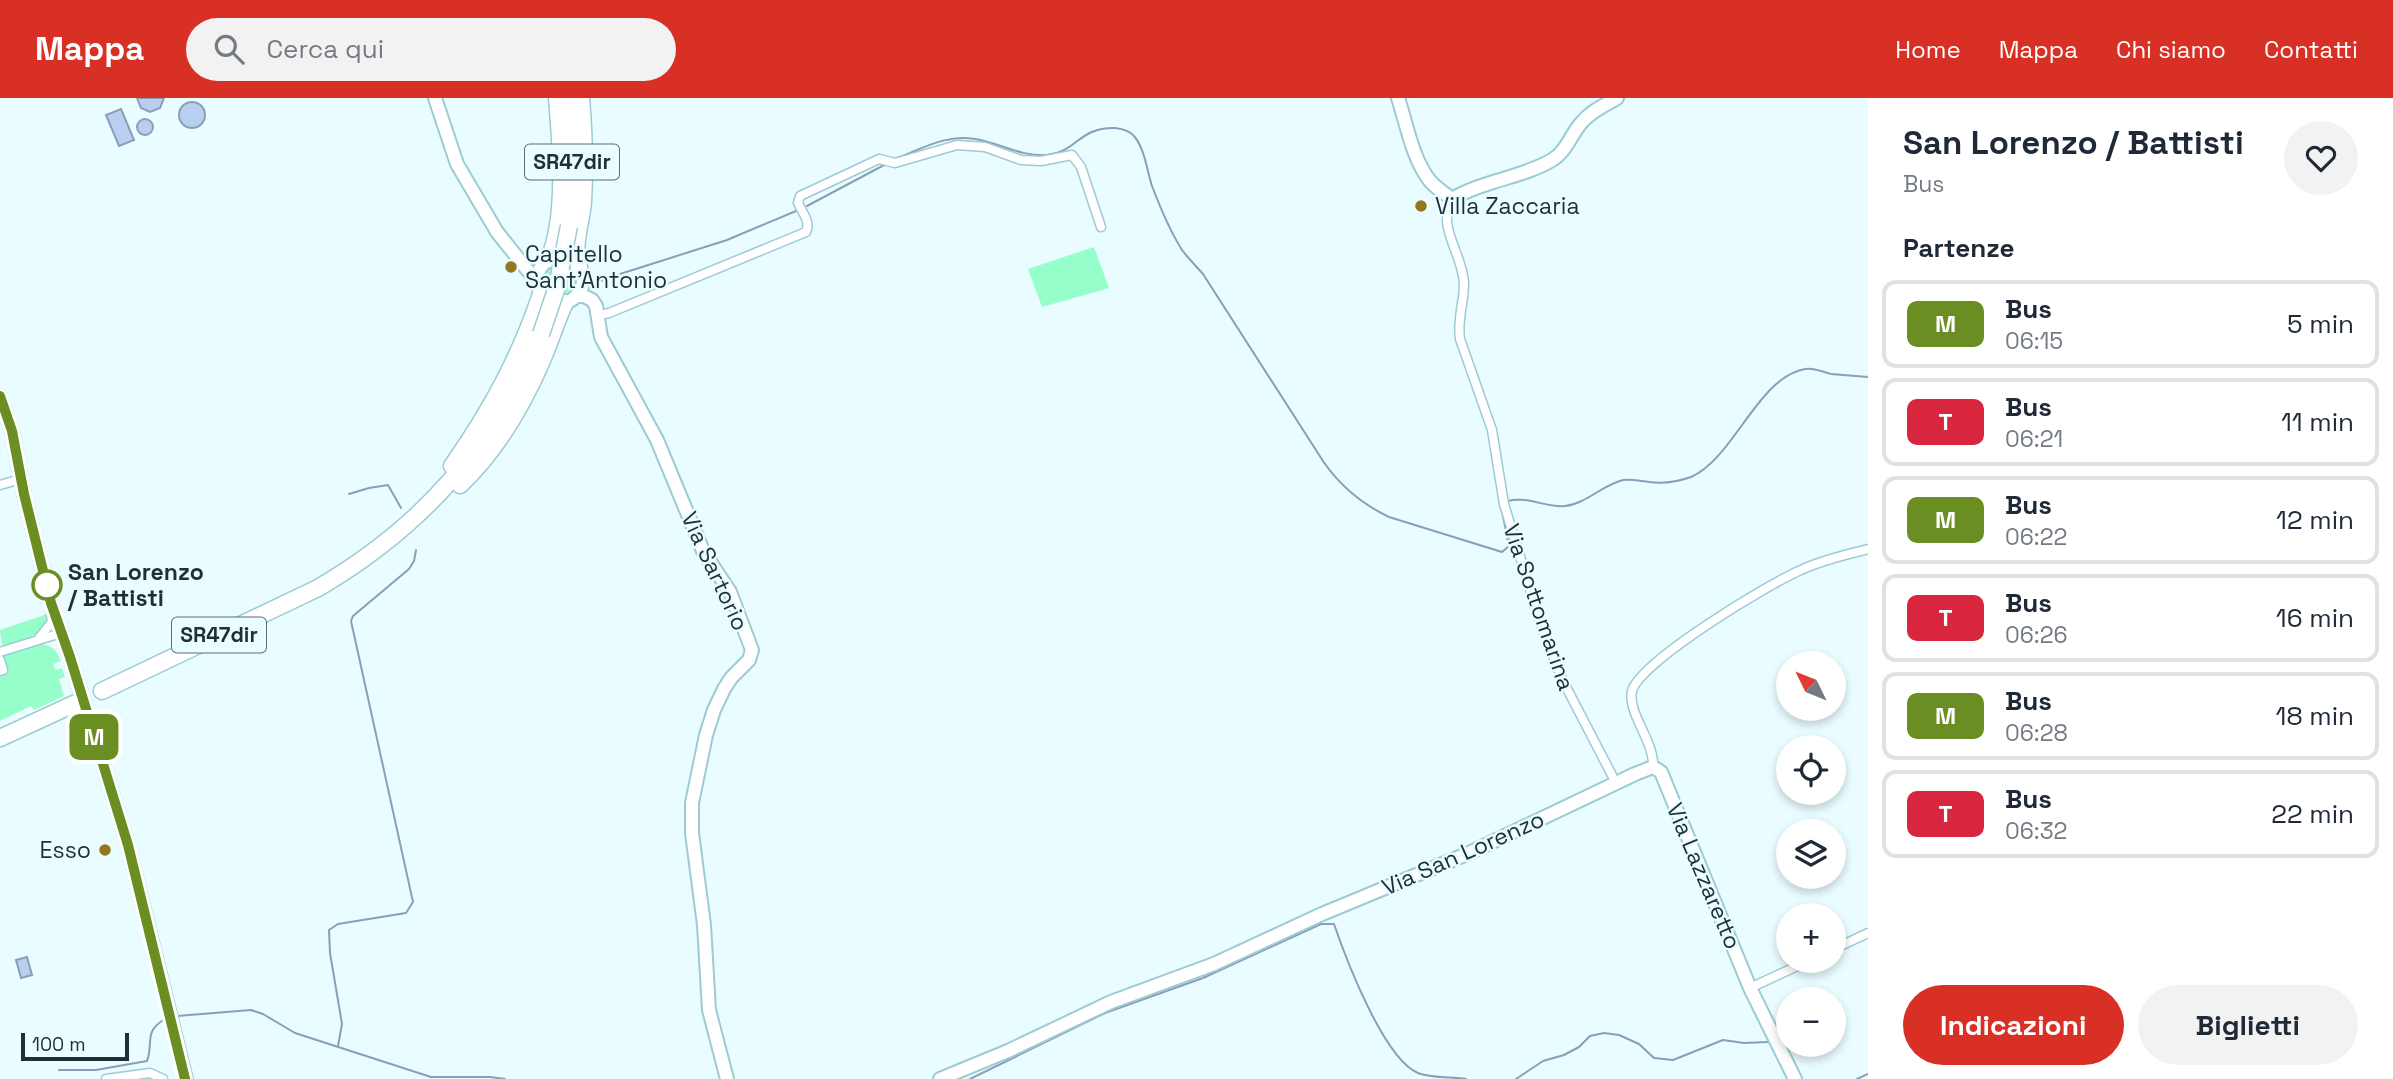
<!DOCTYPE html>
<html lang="it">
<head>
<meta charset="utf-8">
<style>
  :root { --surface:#fff; --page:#f2f2f3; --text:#1f2937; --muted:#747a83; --line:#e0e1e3; --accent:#d93025 }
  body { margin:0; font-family:"Space Grotesk",sans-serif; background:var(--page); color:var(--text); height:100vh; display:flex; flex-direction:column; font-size:26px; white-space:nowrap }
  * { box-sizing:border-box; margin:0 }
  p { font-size:23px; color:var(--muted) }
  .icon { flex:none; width:38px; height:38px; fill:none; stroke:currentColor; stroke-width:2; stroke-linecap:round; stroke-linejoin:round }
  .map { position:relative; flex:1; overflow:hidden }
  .panel { display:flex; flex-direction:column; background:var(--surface); width:525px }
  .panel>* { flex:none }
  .badge { padding:0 14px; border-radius:10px; font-size:24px; line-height:46px }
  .needle { width:46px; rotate:313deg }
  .buttons { position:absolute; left:1776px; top:553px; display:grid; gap:14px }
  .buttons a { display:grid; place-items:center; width:70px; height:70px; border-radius:50%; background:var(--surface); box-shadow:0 4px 10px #0003; font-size:35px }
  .scale { position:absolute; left:21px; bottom:18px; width:108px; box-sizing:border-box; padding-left:7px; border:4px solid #1e3034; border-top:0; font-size:19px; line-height:24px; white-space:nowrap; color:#1e3034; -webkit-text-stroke:5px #e9fcff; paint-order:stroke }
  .map>.badge { position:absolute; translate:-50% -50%; box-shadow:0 0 0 4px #fff }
  h2 { padding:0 35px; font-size:26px; line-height:63px }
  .round { display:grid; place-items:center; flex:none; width:74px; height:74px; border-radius:37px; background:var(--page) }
  .overview { display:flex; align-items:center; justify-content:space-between; height:119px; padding:0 35px }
  h1 { font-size:33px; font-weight:600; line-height:52px }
  .cta { display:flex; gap:14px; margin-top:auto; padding:14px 35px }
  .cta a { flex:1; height:80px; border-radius:42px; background:var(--accent); color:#fff; font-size:28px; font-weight:600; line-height:80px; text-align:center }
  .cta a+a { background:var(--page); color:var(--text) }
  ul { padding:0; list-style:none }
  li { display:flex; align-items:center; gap:21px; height:88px; margin:0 14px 10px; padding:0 21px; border:4px solid var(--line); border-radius:14px }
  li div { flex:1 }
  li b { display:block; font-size:26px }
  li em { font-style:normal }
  li .badge { min-width:77px; font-weight:700; text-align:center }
  header { display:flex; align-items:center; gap:42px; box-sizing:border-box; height:98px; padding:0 35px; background:var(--accent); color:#fff }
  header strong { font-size:33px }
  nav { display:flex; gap:38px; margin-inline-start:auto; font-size:24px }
  .search { width:490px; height:63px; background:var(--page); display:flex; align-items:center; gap:18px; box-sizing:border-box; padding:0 24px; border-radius:38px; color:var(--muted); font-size:26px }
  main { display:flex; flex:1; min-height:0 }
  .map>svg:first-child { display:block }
  .green { fill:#96fecb }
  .water { fill:#b9cfef; stroke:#8a9fb7; stroke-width:2 }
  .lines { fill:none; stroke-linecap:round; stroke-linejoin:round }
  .stream { stroke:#8a9fb7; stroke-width:2 }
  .street-casing { stroke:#9dcbd3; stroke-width:11 }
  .secondary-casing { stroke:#9dcbd3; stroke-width:16 }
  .highway-casing { stroke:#9dcbd3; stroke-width:19 }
  .street { stroke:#fff; stroke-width:8 }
  .secondary { stroke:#fff; stroke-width:12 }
  .highway { stroke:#fff; stroke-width:16 }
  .highway-bridge-casing { stroke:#9dcbd3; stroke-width:19; stroke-linecap:butt }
  .highway-bridge { stroke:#fff; stroke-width:16 }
  .line-casing { stroke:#fff; stroke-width:16 }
  .line { stroke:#6b8e23; stroke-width:10 }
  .poi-dot { fill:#96771f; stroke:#e9fcff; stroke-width:2.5 }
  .stop-dot { fill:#fff; stroke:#6b8e23; stroke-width:3.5 }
  .labels { text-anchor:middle; stroke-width:5; stroke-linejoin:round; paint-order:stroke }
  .shield { fill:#e9fcff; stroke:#5b6d71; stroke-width:2 }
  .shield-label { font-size:21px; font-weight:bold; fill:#1e3034 }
  .poi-label { font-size:23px; fill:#1e3034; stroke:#e9fcff; text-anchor:start }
  .street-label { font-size:23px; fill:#1e3034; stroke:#e9fcff }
  .stop-label { font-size:23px; font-weight:bold; fill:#1e3034; stroke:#e9fcff; text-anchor:start }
</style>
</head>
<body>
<header>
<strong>Mappa</strong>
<div class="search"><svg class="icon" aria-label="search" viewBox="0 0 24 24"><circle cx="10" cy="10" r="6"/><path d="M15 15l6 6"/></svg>Cerca qui</div>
<nav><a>Home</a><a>Mappa</a><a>Chi siamo</a><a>Contatti</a></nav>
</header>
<main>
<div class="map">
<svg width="1868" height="981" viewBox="0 0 1868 981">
  <rect width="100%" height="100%" fill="#e9fcff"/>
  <g class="green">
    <path d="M1094 149 1109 190 1042 209 1028 171Z"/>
    <circle cx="560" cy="182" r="17"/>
    <path d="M47 516C48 539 19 543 2 549L0 532Z"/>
    <path d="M41 546C51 547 57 552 61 563L53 566 56 572 62 570 65 579 59 581 64 598 34 612 31 608 0 623V576L7 574 3 557Z"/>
  </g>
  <g class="water">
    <path d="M137 0H164L160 10 150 14 141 10Z"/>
    <circle cx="192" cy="17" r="13"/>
    <path d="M121 11 134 42 119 48 106 17Z"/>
    <circle cx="145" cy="29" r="8"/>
    <path d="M27 859 32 877 21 880 16 862Z"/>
  </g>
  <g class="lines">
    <g class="stream">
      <path d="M898 60C923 50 947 36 975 41 1000 45 1021 59 1047 57 1077 54 1079 29 1115 30 1123 31 1130 33 1134 38 1145 51 1147 73 1152 88 1160 109 1170 133 1182 152 1188 160 1196 168 1203 176L1323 363C1340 388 1362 406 1389 419L1502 454 1509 448 1501 408"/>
      <path d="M807 108 886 66"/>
      <path d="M620 176 727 142 796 113"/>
      <path d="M597 184 613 179"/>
      <path d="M349 396 369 390 388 387 401 410"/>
      <path d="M1507 403C1531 398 1545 410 1565 408 1586 406 1602 387 1623 382 1632 381 1640 383 1649 384 1663 386 1677 384 1691 379 1734 360 1758 279 1805 271 1814 269 1822 274 1831 276 1843 277 1856 278 1868 279"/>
      <path d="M177 918 251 912 263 916 295 935 431 979H490L505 981"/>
      <path d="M338 948 342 926 330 855 329 832 338 826 406 815 413 804 351 523 353 518 409 471 414 463 416 452"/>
      <path d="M59 972H96L147 963C154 944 143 934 165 921"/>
      <path d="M970 981 1105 915 1203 880 1321 826H1334C1346 861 1384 961 1418 975 1430 980 1453 979 1466 981"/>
      <path d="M1516 981 1543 963 1564 957 1579 949 1590 938 1604 935 1619 937 1639 946 1654 960 1673 962 1723 942 1744 945 1768 944"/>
      <path d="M1857 981 1868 976"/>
    </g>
    <g class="street-casing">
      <g id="street">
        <path d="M1452 101C1436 130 1463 155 1464 186 1464 204 1457 222 1460 241L1492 332 1504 406 1542 530 1563 583 1616 685"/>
        <path d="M599 217 609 215 806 134C811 124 802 114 798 105L800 98 879 61 895 65 957 47 985 49 1021 62 1041 63 1072 57 1081 69 1101 129"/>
        <path d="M0 387 21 381"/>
        <path d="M39 540 52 524 51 516"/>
        <path d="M0 554 61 535"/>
        <path d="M0 562 3 572 0 573"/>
        <path d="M1653 669C1655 644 1627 615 1632 593 1639 564 1770 485 1801 472 1822 462 1846 457 1868 451"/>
        <path d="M1834 851 1868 835"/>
        <path d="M1750 890 1808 863"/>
        <path d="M106 981 150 975 163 981"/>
      </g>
    </g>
    <g class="secondary-casing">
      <g id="secondary">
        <path d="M435 0 457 66 497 134 537 184"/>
        <path d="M1398 0C1407 27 1412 60 1430 83 1436 90 1444 95 1452 101 1482 83 1524 79 1552 62 1567 53 1571 36 1582 24 1591 13 1605 7 1617 0"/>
        <circle cx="560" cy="182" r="23"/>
        <path d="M576 198H584L592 202 596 208 601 239 657 342 703 453 730 494 752 552 749 562 731 580 724 591 714 612 706 637 692 705V735L704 827 709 912 727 981"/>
        <path d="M0 298 12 333 24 396 51 505 70 559 128 747 186 981"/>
        <path d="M940 981 1008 953 1111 904 1214 866 1322 816 1467 756 1635 676 1653 669 1661 674 1750 890 1795 981"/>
      </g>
    </g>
    <g class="highway-casing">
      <g id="highway">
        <path d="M569 128 572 52 569 0"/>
        <path d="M549 161C567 118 561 47 557 0"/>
        <path d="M579 169C572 148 581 126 583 104 585 69 584 35 581 0"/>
        <path d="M452 368C491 312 519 261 541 196"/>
        <path d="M460 387C497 352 523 307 543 260 551 242 556 223 565 205"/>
        <path d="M102 593 318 490C424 428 492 349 541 236"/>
        <path d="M0 640 76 605"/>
      </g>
    </g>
    <use href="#street" class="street"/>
    <use href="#secondary" class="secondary"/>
    <use href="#highway" class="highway"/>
    <g class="highway-bridge-casing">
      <path id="highway-bridge" d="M541 236 557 189 569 128"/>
    </g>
    <use href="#highway-bridge" class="highway-bridge"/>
  </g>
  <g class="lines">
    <g class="line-casing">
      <path id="line" d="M0 298 12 333 24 396 51 505 70 559 128 747 185 981"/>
    </g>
    <use href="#line" class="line"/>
  </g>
  <g class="poi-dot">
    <circle cx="1421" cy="108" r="7"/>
    <circle cx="511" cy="169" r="7"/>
    <circle cx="105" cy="752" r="7"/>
  </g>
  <circle class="stop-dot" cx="47" cy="487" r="14"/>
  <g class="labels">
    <g class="shield">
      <rect x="525" y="46.5" width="94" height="35" rx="5"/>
      <rect x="172" y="519.5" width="94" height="35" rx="5"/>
    </g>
    <g class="shield-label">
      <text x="572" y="71">SR47dir</text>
      <text x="219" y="544">SR47dir</text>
    </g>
    <g class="poi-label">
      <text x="1435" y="116">Villa Zaccaria</text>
      <text x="525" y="164">Capitello<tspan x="525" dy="26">Sant'Antonio</tspan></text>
      <text x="91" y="760" text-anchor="end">Esso</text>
    </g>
    <g class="street-label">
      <text transform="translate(715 473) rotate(65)" y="8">Via Sartorio</text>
      <text transform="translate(1539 509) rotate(71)" y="8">Via Sottomarina</text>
      <text transform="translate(1463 755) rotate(-24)" y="8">Via San Lorenzo</text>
      <text transform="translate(1704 778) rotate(67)" y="8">Via Lazzaretto</text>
    </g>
    <g class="stop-label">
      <text x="68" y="482">San Lorenzo<tspan x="68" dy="26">/ Battisti</tspan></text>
    </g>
  </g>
</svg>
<div class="buttons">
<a><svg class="needle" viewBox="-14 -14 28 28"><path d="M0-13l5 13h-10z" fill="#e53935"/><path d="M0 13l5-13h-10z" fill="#747a83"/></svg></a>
<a><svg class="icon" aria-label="locate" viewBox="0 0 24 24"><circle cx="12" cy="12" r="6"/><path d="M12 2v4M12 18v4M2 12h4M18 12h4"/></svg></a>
<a><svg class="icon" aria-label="layers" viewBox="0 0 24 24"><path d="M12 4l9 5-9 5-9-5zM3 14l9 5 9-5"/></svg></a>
<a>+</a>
<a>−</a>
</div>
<div class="scale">100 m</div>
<b class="badge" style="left:94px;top:639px;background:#6b8e23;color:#fff">M</b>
</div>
<section class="panel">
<div class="overview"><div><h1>San Lorenzo / Battisti</h1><p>Bus</p></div><a class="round"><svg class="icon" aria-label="heart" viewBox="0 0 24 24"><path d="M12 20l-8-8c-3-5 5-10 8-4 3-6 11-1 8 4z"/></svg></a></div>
<h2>Partenze</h2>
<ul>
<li><span class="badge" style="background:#6b8e23;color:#fff">M</span><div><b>Bus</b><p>06:15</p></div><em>5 min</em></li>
<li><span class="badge" style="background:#d7263d;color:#fff">T</span><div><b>Bus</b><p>06:21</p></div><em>11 min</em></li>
<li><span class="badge" style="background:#6b8e23;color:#fff">M</span><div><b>Bus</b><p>06:22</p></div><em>12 min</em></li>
<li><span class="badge" style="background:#d7263d;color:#fff">T</span><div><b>Bus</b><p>06:26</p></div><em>16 min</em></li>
<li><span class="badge" style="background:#6b8e23;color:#fff">M</span><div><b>Bus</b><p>06:28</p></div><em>18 min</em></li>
<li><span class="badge" style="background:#d7263d;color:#fff">T</span><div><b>Bus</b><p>06:32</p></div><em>22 min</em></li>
</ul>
<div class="cta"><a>Indicazioni</a><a>Biglietti</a></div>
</section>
</main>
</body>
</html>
